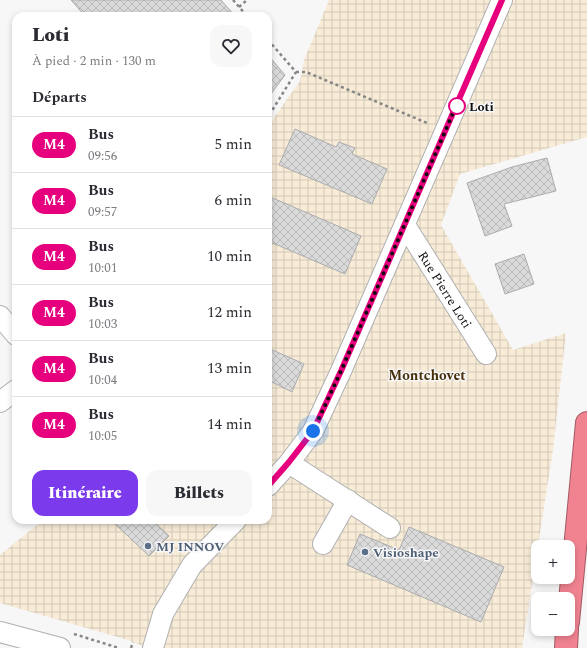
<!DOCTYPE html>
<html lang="fr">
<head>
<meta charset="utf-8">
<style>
  :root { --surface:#fff; --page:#f7f7f7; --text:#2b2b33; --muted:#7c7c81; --line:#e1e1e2; --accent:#7c3aed }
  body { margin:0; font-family:Spectral,serif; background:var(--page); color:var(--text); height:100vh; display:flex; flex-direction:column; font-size:15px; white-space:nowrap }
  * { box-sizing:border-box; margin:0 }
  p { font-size:13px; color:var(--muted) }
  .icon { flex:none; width:22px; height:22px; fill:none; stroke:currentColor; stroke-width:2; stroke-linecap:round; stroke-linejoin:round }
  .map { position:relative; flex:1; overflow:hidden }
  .side { position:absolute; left:12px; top:12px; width:260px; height:512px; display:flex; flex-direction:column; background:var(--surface); border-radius:12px; box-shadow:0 2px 6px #0003 }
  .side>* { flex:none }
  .badge { padding:0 8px; border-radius:13px; font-size:14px; line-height:26px }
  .buttons { position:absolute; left:531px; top:540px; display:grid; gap:8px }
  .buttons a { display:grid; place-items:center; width:44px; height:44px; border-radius:8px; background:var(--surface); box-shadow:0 2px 6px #0003; font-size:20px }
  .you { position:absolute; width:20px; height:20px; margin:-10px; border:3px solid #fff; border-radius:50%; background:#1a73e8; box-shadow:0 0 0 6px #1a73e833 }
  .map>.badge { position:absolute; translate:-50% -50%; box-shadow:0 0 0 2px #fff }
  h2 { padding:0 20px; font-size:15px; line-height:36px }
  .round { display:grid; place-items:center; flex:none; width:42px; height:42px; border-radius:12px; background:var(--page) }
  .headline { display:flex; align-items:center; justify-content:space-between; height:68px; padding:0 20px }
  h1 { font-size:19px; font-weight:800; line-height:30px }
  .button { display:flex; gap:8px; margin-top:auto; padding:8px 20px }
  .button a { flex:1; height:46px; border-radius:12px; background:var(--accent); color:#fff; font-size:16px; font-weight:800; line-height:46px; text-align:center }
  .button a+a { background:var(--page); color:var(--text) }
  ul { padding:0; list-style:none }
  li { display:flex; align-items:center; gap:12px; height:56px; padding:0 20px; border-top:1px solid var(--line) }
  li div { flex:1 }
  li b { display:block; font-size:15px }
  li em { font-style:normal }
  li .badge { min-width:44px; font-weight:700; text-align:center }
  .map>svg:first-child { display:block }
  .industrial { fill:url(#industrial-grid) }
  .building { fill:url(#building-cross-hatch); stroke:#acacad }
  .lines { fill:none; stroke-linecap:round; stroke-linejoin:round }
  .minor-casing { stroke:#b0b0b1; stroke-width:22 }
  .highway-casing { stroke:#a15a63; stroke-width:24 }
  .path { stroke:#868687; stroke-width:2.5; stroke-dasharray:3 3; stroke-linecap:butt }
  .minor { stroke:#fff; stroke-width:20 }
  .highway { stroke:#f18391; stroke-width:22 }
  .line-casing { stroke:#fff; stroke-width:9 }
  .line { stroke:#e6007e; stroke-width:6 }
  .walk { stroke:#0d0d0d; stroke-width:4; stroke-dasharray:0 7.2 }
  .stop-dot { fill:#fff; stroke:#e6007e; stroke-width:2 }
  .service-dot { fill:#5c6f8a; stroke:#f7f7f8; stroke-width:1.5 }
  .labels { text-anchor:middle; stroke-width:3; stroke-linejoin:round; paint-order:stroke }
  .stop-label { font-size:13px; font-weight:bold; fill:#0d0d0d; stroke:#f7f7f8; text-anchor:start }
  .street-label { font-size:13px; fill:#0d0d0d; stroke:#f7f7f8 }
  .service-label { font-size:13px; font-weight:bold; fill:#4e5e75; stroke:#f7f7f8; text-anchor:start }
  .neighbourhood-label { font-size:14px; font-weight:bold; fill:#462f0b; stroke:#f7f7f8 }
</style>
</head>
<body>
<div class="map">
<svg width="587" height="648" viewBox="0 0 587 648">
  <defs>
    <pattern id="industrial-grid" width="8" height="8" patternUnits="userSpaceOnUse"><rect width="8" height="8" fill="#f8ecd7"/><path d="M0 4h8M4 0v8" fill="none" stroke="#d3c9b7"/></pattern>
    <pattern id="building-cross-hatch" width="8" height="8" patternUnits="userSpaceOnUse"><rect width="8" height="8" fill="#dadadb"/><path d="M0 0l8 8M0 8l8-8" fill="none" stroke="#bababb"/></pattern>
  </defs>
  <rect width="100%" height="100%" fill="#f7f7f8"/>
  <path class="industrial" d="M329 0H587V137L460 174 441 225 513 350 566 333 553 450 522 648H149L128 640 0 603V555L43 520H268V126L300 81 304 60Z"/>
  <g class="building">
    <path d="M71 0H221L235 16H85Z"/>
    <path d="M268 55 285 75 268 98Z"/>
    <path d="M295 129 336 147 339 142 355 148 352 154 387 169 372 204 279 165Z"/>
    <path d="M547 158 556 191 504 204 512 226 485 236 467 183 512 167Z"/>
    <path d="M268 196 361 236 345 274 268 241Z"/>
    <path d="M524 254 534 284 505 294 495 264Z"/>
    <path d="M268 348 304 364 292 392 268 380Z"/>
    <path d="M111 520H152L169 536 149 556Z"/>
    <path d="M409 527 504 567 481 622 347 565 360 534 399 550Z"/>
  </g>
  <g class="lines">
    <g class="minor-casing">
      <g id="minor">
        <path id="s1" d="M405 225 486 354"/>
        <path d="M0 316 16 335"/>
        <path d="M0 402 16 390"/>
        <path d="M289 463 390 528"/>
        <path d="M268 486 289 463 313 431 341 371 502 0"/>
        <path d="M323 544 348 500"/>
        <path d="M0 632 60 648"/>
        <path d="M153 648 163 614 192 565 236 520"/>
      </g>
    </g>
    <g class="highway-casing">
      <g id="highway">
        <path d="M568 622 587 423"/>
        <path d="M566 648 567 629"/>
      </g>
    </g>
    <g class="path">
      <path d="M233 0 247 16"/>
      <path d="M239 7 247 0"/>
      <path d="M268 40 296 72 268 117"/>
      <path d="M296 72H306L427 123"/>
      <path d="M74 634 119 648"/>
      <path d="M131 648 133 642"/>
    </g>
    <use href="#minor" class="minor"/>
    <use href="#highway" class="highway"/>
  </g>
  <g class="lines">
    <g class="line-casing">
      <path id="line" d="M268 486 289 462 313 431 341 371 502 0"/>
    </g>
    <use href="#line" class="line"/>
    <path class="walk" d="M313 431 341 371 457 104V106"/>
  </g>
  <circle class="stop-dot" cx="457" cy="106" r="8"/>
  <g class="service-dot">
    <circle cx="148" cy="546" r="4"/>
    <circle cx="365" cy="552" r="4"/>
  </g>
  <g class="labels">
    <g class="stop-label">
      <text x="469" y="111">Loti</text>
    </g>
    <g class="street-label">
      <text dy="5" stroke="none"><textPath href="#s1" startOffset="76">Rue Pierre Loti</textPath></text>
    </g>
    <g class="service-label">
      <text x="156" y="551">MJ INNOV</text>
      <text x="373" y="557">Visioshape</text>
    </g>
    <g class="neighbourhood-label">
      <text x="427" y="380">Montchovet</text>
    </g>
  </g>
</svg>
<div class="buttons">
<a>+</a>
<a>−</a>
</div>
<div class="you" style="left:313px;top:431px"></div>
<section class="side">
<div class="headline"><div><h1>Loti</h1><p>À pied · 2 min · 130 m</p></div><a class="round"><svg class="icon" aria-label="heart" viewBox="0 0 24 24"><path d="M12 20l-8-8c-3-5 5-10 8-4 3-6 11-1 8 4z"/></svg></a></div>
<h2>Départs</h2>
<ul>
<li><span class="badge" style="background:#e6007e;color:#fff">M4</span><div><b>Bus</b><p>09:56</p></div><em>5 min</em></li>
<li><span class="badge" style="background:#e6007e;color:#fff">M4</span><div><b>Bus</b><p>09:57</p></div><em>6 min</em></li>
<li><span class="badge" style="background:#e6007e;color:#fff">M4</span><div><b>Bus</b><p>10:01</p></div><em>10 min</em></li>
<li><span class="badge" style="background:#e6007e;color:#fff">M4</span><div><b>Bus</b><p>10:03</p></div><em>12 min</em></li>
<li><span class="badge" style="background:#e6007e;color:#fff">M4</span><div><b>Bus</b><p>10:04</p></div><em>13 min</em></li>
<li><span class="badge" style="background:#e6007e;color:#fff">M4</span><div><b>Bus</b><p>10:05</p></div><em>14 min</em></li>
</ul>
<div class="button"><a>Itinéraire</a><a>Billets</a></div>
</section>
</div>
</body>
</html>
